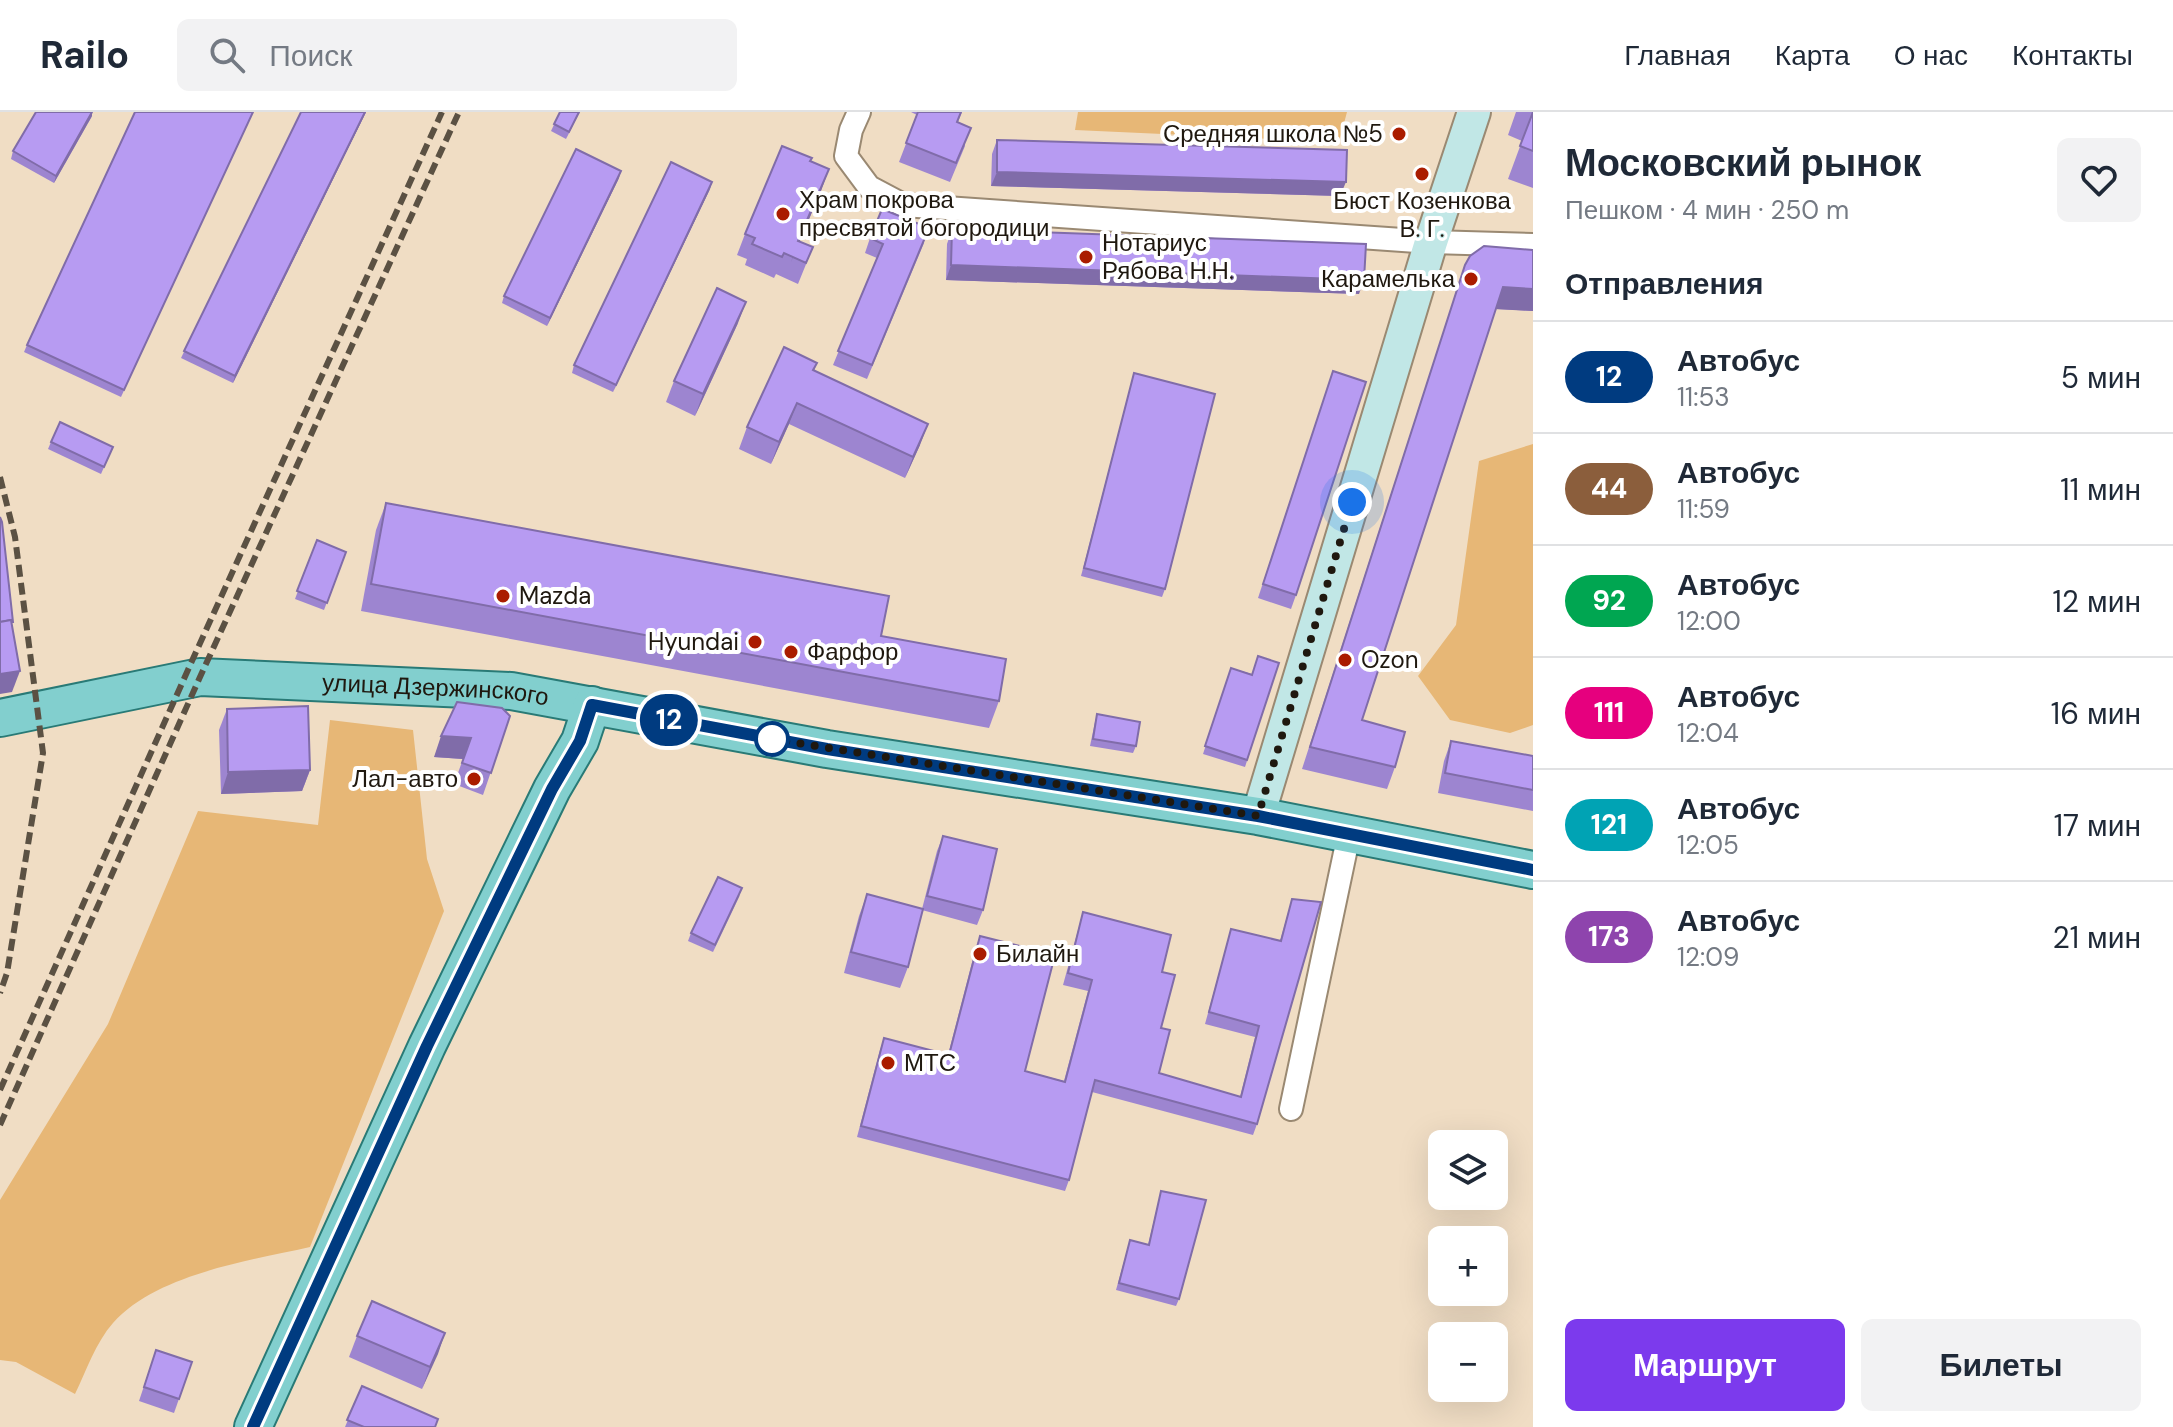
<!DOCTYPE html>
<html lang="ru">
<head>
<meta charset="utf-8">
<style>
  :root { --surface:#fff; --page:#f2f2f3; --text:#1f2937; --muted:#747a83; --line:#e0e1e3; --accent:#7c3aed }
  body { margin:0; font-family:"DM Sans",sans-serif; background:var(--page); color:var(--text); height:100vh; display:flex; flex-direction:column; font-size:30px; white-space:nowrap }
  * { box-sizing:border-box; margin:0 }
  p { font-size:26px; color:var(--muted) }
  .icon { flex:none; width:44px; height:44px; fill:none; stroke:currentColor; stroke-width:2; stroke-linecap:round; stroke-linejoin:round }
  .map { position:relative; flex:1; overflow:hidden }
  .sheet { display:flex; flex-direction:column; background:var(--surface); width:640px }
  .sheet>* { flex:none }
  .badge { padding:0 16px; border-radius:26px; font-size:28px; line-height:52px }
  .buttons { position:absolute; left:1428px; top:1018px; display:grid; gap:16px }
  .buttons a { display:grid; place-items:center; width:80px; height:80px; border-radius:12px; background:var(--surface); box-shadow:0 8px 32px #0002; font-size:40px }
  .you { position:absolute; width:40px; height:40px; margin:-20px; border:6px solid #fff; border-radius:50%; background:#1a73e8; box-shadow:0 0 0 12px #1a73e833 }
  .map>.badge { position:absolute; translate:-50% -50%; box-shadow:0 0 0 4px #fff }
  h2 { padding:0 32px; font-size:30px; line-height:72px }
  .round { display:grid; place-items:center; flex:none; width:84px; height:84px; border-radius:12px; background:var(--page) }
  .head { display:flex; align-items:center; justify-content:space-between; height:136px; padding:0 32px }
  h1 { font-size:38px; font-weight:700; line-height:60px }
  .action { display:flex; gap:16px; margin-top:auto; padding:16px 32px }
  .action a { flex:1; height:92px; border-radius:12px; background:var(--accent); color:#fff; font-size:32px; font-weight:700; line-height:92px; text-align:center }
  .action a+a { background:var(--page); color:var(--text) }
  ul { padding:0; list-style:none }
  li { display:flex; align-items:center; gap:24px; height:112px; padding:0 32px; border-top:2px solid var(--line) }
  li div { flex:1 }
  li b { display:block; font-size:30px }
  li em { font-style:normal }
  li .badge { min-width:88px; font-weight:700; text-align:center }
  header { display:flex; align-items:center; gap:48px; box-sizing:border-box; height:112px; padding:0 40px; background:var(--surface); border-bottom:2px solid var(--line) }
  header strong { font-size:38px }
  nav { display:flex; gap:44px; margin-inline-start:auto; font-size:28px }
  .search { width:560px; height:72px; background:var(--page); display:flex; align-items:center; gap:20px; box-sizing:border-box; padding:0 28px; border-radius:12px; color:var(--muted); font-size:30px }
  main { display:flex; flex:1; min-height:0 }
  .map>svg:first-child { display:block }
  .green { fill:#e7b776 }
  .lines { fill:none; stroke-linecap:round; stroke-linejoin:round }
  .minor-casing { stroke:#9a8972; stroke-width:26 }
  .secondary-casing { stroke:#9a8972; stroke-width:36 }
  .primary-casing { stroke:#297a76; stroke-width:40 }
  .minor { stroke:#fff; stroke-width:22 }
  .secondary { stroke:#c1e7e6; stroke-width:32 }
  .primary { stroke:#82cfce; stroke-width:36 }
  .rail { stroke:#5b5143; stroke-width:6; stroke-dasharray:12 6; stroke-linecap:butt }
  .wall { fill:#9d85d0 }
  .shaded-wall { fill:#806ca9 }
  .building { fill:#b79bf2; stroke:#806ca9; stroke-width:2 }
  .line-casing { stroke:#fff; stroke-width:18 }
  .line { stroke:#003b80; stroke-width:12 }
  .walk { stroke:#1f180f; stroke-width:8; stroke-dasharray:0 14.4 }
  .poi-dot { fill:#aa1c00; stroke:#fff; stroke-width:3 }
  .stop-dot { fill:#fff; stroke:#003b80; stroke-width:4 }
  .labels { text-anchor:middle; stroke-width:8; stroke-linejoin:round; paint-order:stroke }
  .poi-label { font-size:24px; fill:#1f180f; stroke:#fff; text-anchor:start }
  .street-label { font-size:24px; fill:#1f180f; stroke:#fff }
</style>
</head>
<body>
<header>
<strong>Railo</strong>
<div class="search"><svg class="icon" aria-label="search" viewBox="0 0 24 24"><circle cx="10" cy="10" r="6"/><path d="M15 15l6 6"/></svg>Поиск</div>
<nav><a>Главная</a><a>Карта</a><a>О нас</a><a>Контакты</a></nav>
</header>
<main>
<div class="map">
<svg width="1533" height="1315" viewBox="0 0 1533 1315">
  <rect width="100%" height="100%" fill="#f0ddc4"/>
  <g class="green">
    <path d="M1078 0H1347L1339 30 1075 18Z"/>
    <path d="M1533 332V613L1510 621 1450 608 1418 564 1456 513 1479 349Z"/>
    <path d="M330 608 413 618 427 747 444 799 310 1135C248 1149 157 1162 113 1211 96 1230 86 1259 75 1282L16 1250 0 1248V1088L108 912 198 699 318 713Z"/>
  </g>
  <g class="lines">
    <g class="minor-casing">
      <g id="minor">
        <path d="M859 0 851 18 846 44 869 75 903 93 1431 130 1533 133"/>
        <path d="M1291 997 1349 722"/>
      </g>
    </g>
    <g class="secondary-casing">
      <path id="secondary" d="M1258 704 1431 130 1474 0"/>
    </g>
    <g class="primary-casing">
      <g id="primary">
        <path id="s1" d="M0 606 200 565 511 579 827 637 1258 704 1533 758"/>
        <path d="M253 1315 427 934 552 677 580 629 592 593"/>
      </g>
    </g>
    <use href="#minor" class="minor"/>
    <use href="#secondary" class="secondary"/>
    <use href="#primary" class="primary"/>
    <g class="rail">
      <path d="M0 365 15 425 43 641 7 861 0 881"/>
      <path d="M0 978 196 540 442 0"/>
      <path d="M0 1013 200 565 459 0"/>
    </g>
  </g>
  <g class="wall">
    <path d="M253 0 121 285 24 240 27 233Z"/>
    <path d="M301 0H366L233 271 181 246Z"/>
    <path d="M560 0H580L566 27 551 19Z"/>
    <path d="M911 0H962L958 10 965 34 950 70 899 50 917 3Z"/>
    <path d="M1516 0H1533V76L1508 67 1522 29 1508 23Z"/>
    <path d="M92 4 54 71 11 47 13 39Z"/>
    <path d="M997 28 1340 84 991 74 992 42Z"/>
    <path d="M619 66 547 214 502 191 504 184Z"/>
    <path d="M710 77 613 280 572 261 574 253Z"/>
    <path d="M821 79 799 129 813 135 798 172 776 162 774 166 745 153 747 147 737 143 745 122Z"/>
    <path d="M952 117 1359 182 946 168 947 132Z"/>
    <path d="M870 126 924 131 867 267 833 253 877 146 865 141Z"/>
    <path d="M1533 138V199L1496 197 1362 608 1395 655 1387 677 1302 657 1465 153Z"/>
    <path d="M738 211 695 304 666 290 674 269Z"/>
    <path d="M817 251 814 259 920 333 905 366 789 312 771 352 739 337 747 315Z"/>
    <path d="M1134 261 1165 477 1162 485 1081 464Z"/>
    <path d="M1328 274 1296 483 1291 497 1258 486Z"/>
    <path d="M51 330 113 335 101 362 48 337Z"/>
    <path d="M386 391 881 524 999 589 989 616 361 499 376 418Z"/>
    <path d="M317 428 346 440 324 498 295 487Z"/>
    <path d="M1279 551 1245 655 1203 642 1231 556 1252 562Z"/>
    <path d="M227 597 310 658 302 679 221 682 219 618Z"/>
    <path d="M1097 602 1136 634 1133 641 1090 634 1095 610Z"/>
    <path d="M510 604 483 683 454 672 463 647 434 645Z"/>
    <path d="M1451 629 1533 644V699L1438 681 1444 649Z"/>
    <path d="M943 724 983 798 977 813 922 798 908 855 900 876 844 861 859 804 867 782 922 797 937 739Z"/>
    <path d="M740 783 713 840 688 829 691 821Z"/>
    <path d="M1292 787 1257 1012 1253 1023 1092 980 1069 1068 1065 1079 857 1025 880 938 884 926 948 943 976 835 980 824 1025 959 1064 969 1088 879 1063 873 1083 800 1162 860 1159 961 1240 985 1255 925 1205 912 1231 817 1280 829Z"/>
    <path d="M1161 1079 1179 1187 1176 1194 1116 1178 1130 1128 1148 1133Z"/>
    <path d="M445 1221 422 1277 349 1245 357 1224Z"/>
    <path d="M156 1238 192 1250 174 1301 139 1289Z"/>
    <path d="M362 1274 435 1315H345Z"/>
  </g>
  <g class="shaded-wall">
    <path d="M92 0V4L54 71 56 64Z"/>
    <path d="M365 0H366L233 271 235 264Z"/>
    <path d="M829 57 821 79 791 150 798 129Z"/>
    <path d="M621 59 619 66 547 214 550 206Z"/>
    <path d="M997 60 1346 70 1340 84 991 74Z"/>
    <path d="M712 70 710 77 613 280 616 273Z"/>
    <path d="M951 153 1364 168 1359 182 946 168Z"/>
    <path d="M1503 175 1533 177V199L1495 197Z"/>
    <path d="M746 190 738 211 695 304 703 282Z"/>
    <path d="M797 291 789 312 771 352 779 330Z"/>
    <path d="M928 312 920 333 905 366 913 345Z"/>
    <path d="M20 559 12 580 0 582V562Z"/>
    <path d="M441 624 471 626 463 647 434 645Z"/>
    <path d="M310 658 302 679 221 682 228 660Z"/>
    <path d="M445 1221 438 1242 422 1277 430 1255Z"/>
  </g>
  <g class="building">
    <path d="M36 0H92L56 64 13 39Z"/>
    <path d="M135 0H253L124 278 27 233Z"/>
    <path d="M301 0H365L235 264 184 239Z"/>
    <path d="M560 0H579L569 20 554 12Z"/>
    <path d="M918 0H961L957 10 971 16 956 51 906 31Z"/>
    <path d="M1533 0V39L1520 34Z"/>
    <path d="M997 28 1347 38 1346 70 997 60Z"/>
    <path d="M782 34 812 46 810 49 829 57 798 129 813 135 806 151 784 141 782 145 752 132 755 126 745 122Z"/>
    <path d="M576 37 621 59 550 206 504 184Z"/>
    <path d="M671 50 712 70 616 273 574 253Z"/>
    <path d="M882 97 929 116 872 253 838 239 883 132 870 126Z"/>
    <path d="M952 117 1366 132 1364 168 951 153Z"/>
    <path d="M1484 134 1533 138V177L1503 175 1362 608 1405 620 1395 655 1310 635 1465 153 1470 144Z"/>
    <path d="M717 176 746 190 703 282 674 269Z"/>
    <path d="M784 235 817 251 813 258 928 312 913 345 797 291 779 330 747 315Z"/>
    <path d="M1333 259 1366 270 1296 483 1263 472Z"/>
    <path d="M1134 261 1215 282 1165 477 1084 456Z"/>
    <path d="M60 310 113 335 104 355 51 330Z"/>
    <path d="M386 391 889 484 881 524 1006 547 999 589 371 472Z"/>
    <path d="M0 405 2 410 13 510H11V508L0 510Z"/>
    <path d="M317 428 346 440 327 491 297 479Z"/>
    <path d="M11 508 20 559 0 562V510Z"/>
    <path d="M1258 544 1279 551 1247 648 1205 634 1231 556 1252 563Z"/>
    <path d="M457 590 502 596 510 604 491 661 462 651 471 626 441 624Z"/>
    <path d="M308 594 310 658 228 660 227 597Z"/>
    <path d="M1097 602 1140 610 1136 634 1093 627Z"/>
    <path d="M1451 629 1533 644V678L1445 661Z"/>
    <path d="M943 724 997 737 983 798 927 784Z"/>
    <path d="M718 765 742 776 715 833 691 821Z"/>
    <path d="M867 782 923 797 908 855 851 840Z"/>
    <path d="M1292 787 1321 790 1257 1012 1095 968 1069 1068 861 1014 884 926 949 943 980 824 1055 843 1025 959 1065 970 1092 868 1068 861 1083 800 1171 823 1162 860 1175 863 1161 916 1170 918 1159 961 1241 985 1259 914 1209 900 1231 817 1281 829Z"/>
    <path d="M1161 1079 1206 1088 1179 1187 1119 1171 1130 1128 1149 1133Z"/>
    <path d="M372 1189 445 1221 430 1255 357 1224Z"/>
    <path d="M156 1238 192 1250 179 1287 144 1275Z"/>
    <path d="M362 1274 438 1307 435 1315H364L347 1308Z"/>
  </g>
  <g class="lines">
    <g class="line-casing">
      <path id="line" d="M253 1315 427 934 552 677 580 629 592 593 827 637 1258 704 1533 758"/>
    </g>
    <use href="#line" class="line"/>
    <path class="walk" d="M772 627 1258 704 1352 390"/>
  </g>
  <g class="poi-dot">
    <circle cx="1399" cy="22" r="8"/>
    <circle cx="1422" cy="62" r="8"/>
    <circle cx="783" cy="102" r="8"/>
    <circle cx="1086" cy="145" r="8"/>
    <circle cx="1471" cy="167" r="8"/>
    <circle cx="503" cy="484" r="8"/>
    <circle cx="755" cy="530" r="8"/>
    <circle cx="791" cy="540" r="8"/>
    <circle cx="1345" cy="548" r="8"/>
    <circle cx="474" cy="667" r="8"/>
    <circle cx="980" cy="842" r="8"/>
    <circle cx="888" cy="951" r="8"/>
  </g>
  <circle class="stop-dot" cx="772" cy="627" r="16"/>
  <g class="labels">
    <g class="poi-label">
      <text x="1383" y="30" text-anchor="end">Средняя школа №5</text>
      <text x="799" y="96">Храм покрова<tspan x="799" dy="28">пресвятой богородици</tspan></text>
      <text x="1422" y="97" text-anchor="middle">Бюст Козенкова<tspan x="1422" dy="28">В. Г.</tspan></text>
      <text x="1102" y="139">Нотариус<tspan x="1102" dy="28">Рябова Н.Н.</tspan></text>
      <text x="1455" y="175" text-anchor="end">Карамелька</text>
      <text x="519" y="492">Mazda</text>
      <text x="739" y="538" text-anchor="end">Hyundai</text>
      <text x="807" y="548">Фарфор</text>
      <text x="1361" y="556">Ozon</text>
      <text x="458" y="675" text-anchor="end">Лал-авто</text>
      <text x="996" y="850">Билайн</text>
      <text x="904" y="959">МТС</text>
    </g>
    <g class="street-label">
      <text dy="8" stroke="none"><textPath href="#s1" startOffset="440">улица Дзержинского</textPath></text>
    </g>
  </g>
</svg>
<div class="buttons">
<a><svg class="icon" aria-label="layers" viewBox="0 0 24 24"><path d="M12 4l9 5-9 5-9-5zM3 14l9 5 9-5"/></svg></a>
<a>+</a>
<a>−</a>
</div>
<div class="you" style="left:1352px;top:390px"></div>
<b class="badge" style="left:669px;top:608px;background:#003b80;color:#fff">12</b>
</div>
<section class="sheet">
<div class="head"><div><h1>Московский рынок</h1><p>Пешком · 4 мин · 250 m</p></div><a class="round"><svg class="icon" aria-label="heart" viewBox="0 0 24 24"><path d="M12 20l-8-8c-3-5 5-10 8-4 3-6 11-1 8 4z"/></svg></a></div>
<h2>Отправления</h2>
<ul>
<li><span class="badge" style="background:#003b80;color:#fff">12</span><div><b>Автобус</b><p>11:53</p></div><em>5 мин</em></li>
<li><span class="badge" style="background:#8b5e3c;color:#fff">44</span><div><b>Автобус</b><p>11:59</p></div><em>11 мин</em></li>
<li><span class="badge" style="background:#00a651;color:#fff">92</span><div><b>Автобус</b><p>12:00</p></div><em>12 мин</em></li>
<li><span class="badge" style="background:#e6007e;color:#fff">111</span><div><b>Автобус</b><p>12:04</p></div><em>16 мин</em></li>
<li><span class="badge" style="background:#00a3b4;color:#fff">121</span><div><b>Автобус</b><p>12:05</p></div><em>17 мин</em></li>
<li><span class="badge" style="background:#8e44ad;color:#fff">173</span><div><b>Автобус</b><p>12:09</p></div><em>21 мин</em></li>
</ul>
<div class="action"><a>Маршрут</a><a>Билеты</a></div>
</section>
</main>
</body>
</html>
